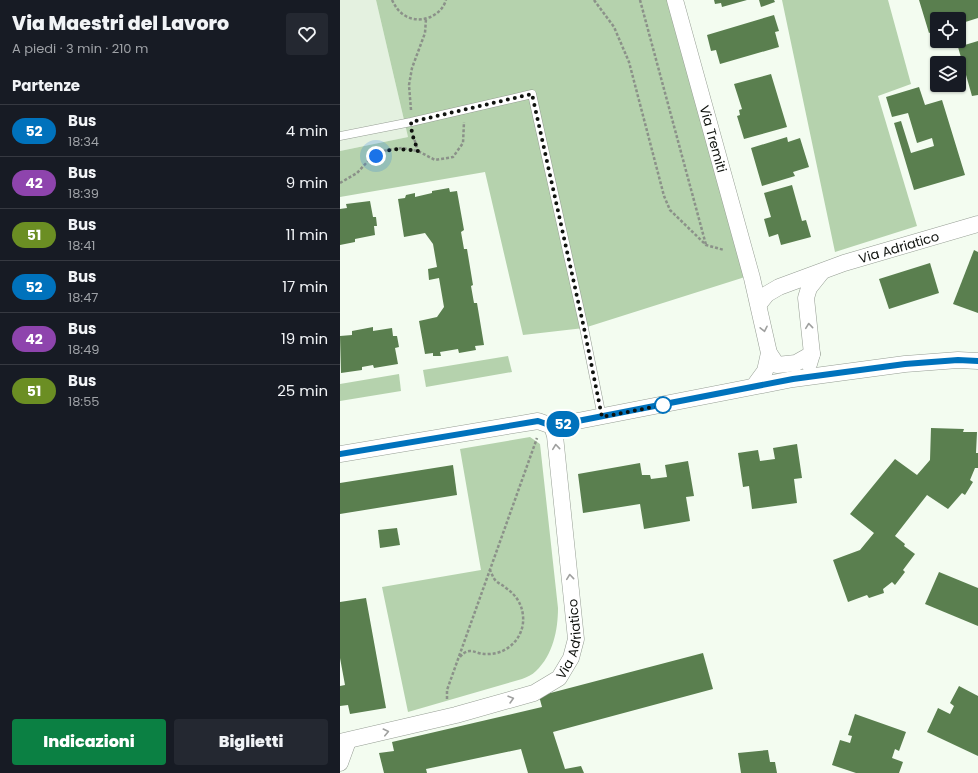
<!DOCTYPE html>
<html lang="it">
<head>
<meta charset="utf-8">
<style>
  :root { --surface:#171b24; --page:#242831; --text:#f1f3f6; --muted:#9ea1a6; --line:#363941; --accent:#0b8043 }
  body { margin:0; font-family:Poppins,sans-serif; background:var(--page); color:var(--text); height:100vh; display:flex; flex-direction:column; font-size:15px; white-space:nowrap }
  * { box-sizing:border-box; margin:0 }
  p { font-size:13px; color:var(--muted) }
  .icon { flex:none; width:22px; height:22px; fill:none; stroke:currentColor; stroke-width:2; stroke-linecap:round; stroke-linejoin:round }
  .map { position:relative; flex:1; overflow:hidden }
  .drawer { display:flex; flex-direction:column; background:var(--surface); width:340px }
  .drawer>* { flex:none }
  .badge { padding:0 8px; border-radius:13px; font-size:14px; line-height:26px }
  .controls { position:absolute; left:590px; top:12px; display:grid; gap:8px }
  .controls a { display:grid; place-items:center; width:36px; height:36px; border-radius:4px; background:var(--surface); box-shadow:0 1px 3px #0004; font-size:20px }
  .you { position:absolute; width:20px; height:20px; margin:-10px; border:3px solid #fff; border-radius:50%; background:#1a73e8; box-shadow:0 0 0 6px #1a73e833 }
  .map>.badge { position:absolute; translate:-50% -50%; box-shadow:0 0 0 2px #fff }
  h2 { padding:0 12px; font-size:15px; line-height:36px }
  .round { display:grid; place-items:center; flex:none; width:42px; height:42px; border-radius:4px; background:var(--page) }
  .head { display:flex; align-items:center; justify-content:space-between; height:68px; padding:0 12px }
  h1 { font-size:19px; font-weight:800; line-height:30px }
  .button { display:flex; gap:8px; margin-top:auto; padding:8px 12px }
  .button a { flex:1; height:46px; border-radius:4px; background:var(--accent); color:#fff; font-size:16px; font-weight:800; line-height:46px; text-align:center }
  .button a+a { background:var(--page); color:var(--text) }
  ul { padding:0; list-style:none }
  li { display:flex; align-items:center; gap:12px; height:52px; padding:0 12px; border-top:1px solid var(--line) }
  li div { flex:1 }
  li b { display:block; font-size:15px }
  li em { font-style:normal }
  li .badge { min-width:44px; font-weight:700; text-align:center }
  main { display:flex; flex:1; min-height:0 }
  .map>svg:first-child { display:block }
  .built { fill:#e4f1e0 }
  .green { fill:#b5d2ad }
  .building { fill:#5a7f4f }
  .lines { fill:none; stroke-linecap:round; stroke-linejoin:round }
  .service-casing { stroke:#969e94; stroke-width:9 }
  .minor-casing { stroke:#969e94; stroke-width:17 }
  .path { stroke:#8b9189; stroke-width:2.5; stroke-dasharray:3 2; stroke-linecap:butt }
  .service { stroke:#fff; stroke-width:8 }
  .minor { stroke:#fff; stroke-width:16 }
  .oneway { stroke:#9fa09f }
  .line-casing { stroke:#fff; stroke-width:9 }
  .line { stroke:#0072bc; stroke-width:6 }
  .walk { stroke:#0f120e; stroke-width:4; stroke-dasharray:0 7.2 }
  .stop-dot { fill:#fff; stroke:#0072bc; stroke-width:2 }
  .labels { text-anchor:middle; stroke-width:3; stroke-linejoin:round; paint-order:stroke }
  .street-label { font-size:13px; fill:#0f120e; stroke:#f3fcf0 }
</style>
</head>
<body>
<main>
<section class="drawer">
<div class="head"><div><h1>Via Maestri del Lavoro</h1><p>A piedi · 3 min · 210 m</p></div><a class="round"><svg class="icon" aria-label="heart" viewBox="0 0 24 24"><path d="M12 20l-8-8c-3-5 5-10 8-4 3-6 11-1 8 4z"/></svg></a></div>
<h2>Partenze</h2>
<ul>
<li><span class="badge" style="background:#0072bc;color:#fff">52</span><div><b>Bus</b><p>18:34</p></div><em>4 min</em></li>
<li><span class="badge" style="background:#8e44ad;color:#fff">42</span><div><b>Bus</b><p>18:39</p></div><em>9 min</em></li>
<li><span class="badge" style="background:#6b8e23;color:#fff">51</span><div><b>Bus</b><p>18:41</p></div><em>11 min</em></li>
<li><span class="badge" style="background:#0072bc;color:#fff">52</span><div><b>Bus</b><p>18:47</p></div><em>17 min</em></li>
<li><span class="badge" style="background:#8e44ad;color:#fff">42</span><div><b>Bus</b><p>18:49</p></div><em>19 min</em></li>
<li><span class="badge" style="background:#6b8e23;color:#fff">51</span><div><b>Bus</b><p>18:55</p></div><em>25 min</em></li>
</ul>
<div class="button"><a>Indicazioni</a><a>Biglietti</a></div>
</section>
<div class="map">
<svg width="638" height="773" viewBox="0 0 638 773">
  <rect width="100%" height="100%" fill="#f3fcf0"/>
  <path class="built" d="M0 0H36L68 137 0 151Z"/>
  <g class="green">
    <path d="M36 0H327L405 277 244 328 183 335 145 172 0 197V151L68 137Z"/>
    <path d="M442 0H548L571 84 538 96 577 226 495 252Z"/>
    <path d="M168 356 172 372 86 387 83 370Z"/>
    <path d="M59 374 61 391 0 401V384Z"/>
    <path d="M190 437 200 444 218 608C218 630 213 655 196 671 192 675 187 677 182 679L68 712 42 587 141 570 120 449Z"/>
  </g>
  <g class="building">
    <path d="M374 0H407L382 7 381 3 375 4Z"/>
    <path d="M419 0H434L435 2 421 7Z"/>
    <path d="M579 0H638V18L619 24V19H597V30L589 33Z"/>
    <path d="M434 15 439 31 435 32 439 47 380 64 376 50 371 51 367 35Z"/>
    <path d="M638 41V95L632 96 618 47Z"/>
    <path d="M431 74 447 127 404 139 397 116 400 115 399 110 402 109 394 84Z"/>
    <path d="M579 87 585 105 602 100 625 175 574 190 554 123 561 121 571 153 594 146 592 138 577 143 568 113 552 117 546 97Z"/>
    <path d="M447 137 448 142 460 138 469 167 453 172 455 176 422 186 411 148Z"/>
    <path d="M452 185 462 221 466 220 471 237 441 245 438 234 429 237 424 219 431 217 424 193Z"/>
    <path d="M109 188 110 192 117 191 124 230 121 232 124 249H127L133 285 131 286 134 303H137L144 345 135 346 136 350 119 353 118 349 100 352 101 356H93V353L85 354 79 321 97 317 104 307 99 278 89 280 88 269 97 267 93 244 85 233 64 237 58 199 65 198 66 195 75 193V197L92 193V191Z"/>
    <path d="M30 201 33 217H36L37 226H34L35 235 15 239V242L0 245V209L7 208 6 204Z"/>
    <path d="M634 250 638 252V313L613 304Z"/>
    <path d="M590 263 599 293 549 309 539 279Z"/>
    <path d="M33 327V331L52 328 53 336H57L59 347 55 348 58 364 34 368 33 365 22 367V370L1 373 0 336 12 335V331Z"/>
    <path d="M591 428 624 429 623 432H637L636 453H638V468H635L630 480 633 482 625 495 622 493 608 509 587 495 555 536 565 544 564 546 575 554 563 570 565 572 555 585 552 582 543 589 544 593 529 598 527 595 508 602 493 560 520 550 534 533 510 514 555 459 577 475 590 460Z"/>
    <path d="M457 444 462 478 454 479 457 503 412 509 409 486 403 487 398 453 418 450 420 461 435 459 433 448Z"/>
    <path d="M348 461 354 496 346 497 350 521 304 529 300 504 243 513 238 474 300 463 302 475H310L311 479 327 477 325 465Z"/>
    <path d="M113 465 117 495 0 514V483Z"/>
    <path d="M57 528 60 545 40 548 38 530Z"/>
    <path d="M599 572 638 588V626L585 604Z"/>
    <path d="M26 598 46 708 10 714 8 705 0 706V686L5 685 0 658V602Z"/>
    <path d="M363 653 373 689 213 732 225 769 241 766 244 773H188L181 749 86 769 87 773H44L39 753 54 751 52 742 202 707 199 696Z"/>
    <path d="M619 686 638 696V756L587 732 598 708 610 714 614 706 610 703Z"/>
    <path d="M515 714 566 732 559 751 555 749 552 758 563 762 559 773H516L492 765 500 740 510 743 512 736 508 735Z"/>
    <path d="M428 750 430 762H435L437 773H401L398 753Z"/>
  </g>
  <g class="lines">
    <g class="service-casing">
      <path id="service" d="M0 136 71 122 192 94 244 328 262 417"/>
    </g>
    <g class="minor-casing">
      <g id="minor">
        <path id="s1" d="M335 0 412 278 429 353 437 365 456 363 472 354"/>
        <path id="s2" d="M419 304 427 294 439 287 504 263 638 224"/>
        <path d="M469 364 472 354 466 298 469 288 481 273"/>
        <path d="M414 386 425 371 429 353"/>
        <path d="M0 454 198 421 212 426 453 379 565 364 618 360 638 361"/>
        <path id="s3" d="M0 742 116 715 194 693 219 678 231 658 236 639 215 436 212 426"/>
        <path d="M0 763 8 741"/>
      </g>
    </g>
    <g class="path">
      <path d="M52 0C55 6 58 11 64 15 79 25 101 17 106 0"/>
      <path d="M254 0 274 27 289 62 324 196 330 210 366 245 384 250"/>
      <path d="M300 0 366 245"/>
      <path d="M71 110 69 85 72 68 85 33 86 19"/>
      <path d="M73 135 78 151"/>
      <path d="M0 183 17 173 29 160 43 151 62 148 78 151 95 160 113 157 123 143 124 122"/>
      <path d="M120 657C130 645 135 655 148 654 169 654 185 636 183 616 182 604 176 595 166 588 163 585 159 584 156 581 153 578 152 574 150 570"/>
      <path d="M107 699V690L197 438"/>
    </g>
    <use href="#service" class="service"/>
    <use href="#minor" class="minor"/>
  </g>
  <defs><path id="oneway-chevron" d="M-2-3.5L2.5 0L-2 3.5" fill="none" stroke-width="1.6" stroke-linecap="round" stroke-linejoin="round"/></defs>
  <g class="oneway">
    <use href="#oneway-chevron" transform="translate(469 326) rotate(-96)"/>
    <use href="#oneway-chevron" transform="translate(424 329) rotate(78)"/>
    <use href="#oneway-chevron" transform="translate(216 447) rotate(-96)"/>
    <use href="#oneway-chevron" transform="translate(230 577) rotate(-96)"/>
    <use href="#oneway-chevron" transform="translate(171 699) rotate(-16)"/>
    <use href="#oneway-chevron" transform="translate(46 732) rotate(-13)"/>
  </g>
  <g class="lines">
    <g class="line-casing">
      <path id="line" d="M0 454 198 421 212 426 453 379 565 364 618 360 638 361"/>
    </g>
    <use href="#line" class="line"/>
    <path class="walk" d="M36 156C49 147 63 149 78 151L72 134 71 122 192 94 244 328 262 417 323 405"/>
  </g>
  <circle class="stop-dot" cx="323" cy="405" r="8"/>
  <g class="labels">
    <g class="street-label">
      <text dy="5" stroke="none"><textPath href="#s1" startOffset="144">Via Tremiti</textPath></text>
      <text dy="5" stroke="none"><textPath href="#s2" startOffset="153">Via Adriatico</textPath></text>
      <text dy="5" stroke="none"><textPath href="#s3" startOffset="271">Via Adriatico</textPath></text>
    </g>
  </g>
</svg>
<div class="controls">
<a><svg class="icon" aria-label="locate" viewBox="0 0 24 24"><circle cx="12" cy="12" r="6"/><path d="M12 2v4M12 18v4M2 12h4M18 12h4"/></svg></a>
<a><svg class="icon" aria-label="layers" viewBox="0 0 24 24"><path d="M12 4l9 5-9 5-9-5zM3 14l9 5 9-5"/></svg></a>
</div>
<div class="you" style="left:36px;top:156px"></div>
<b class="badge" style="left:223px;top:424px;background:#0072bc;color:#fff">52</b>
</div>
</main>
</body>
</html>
